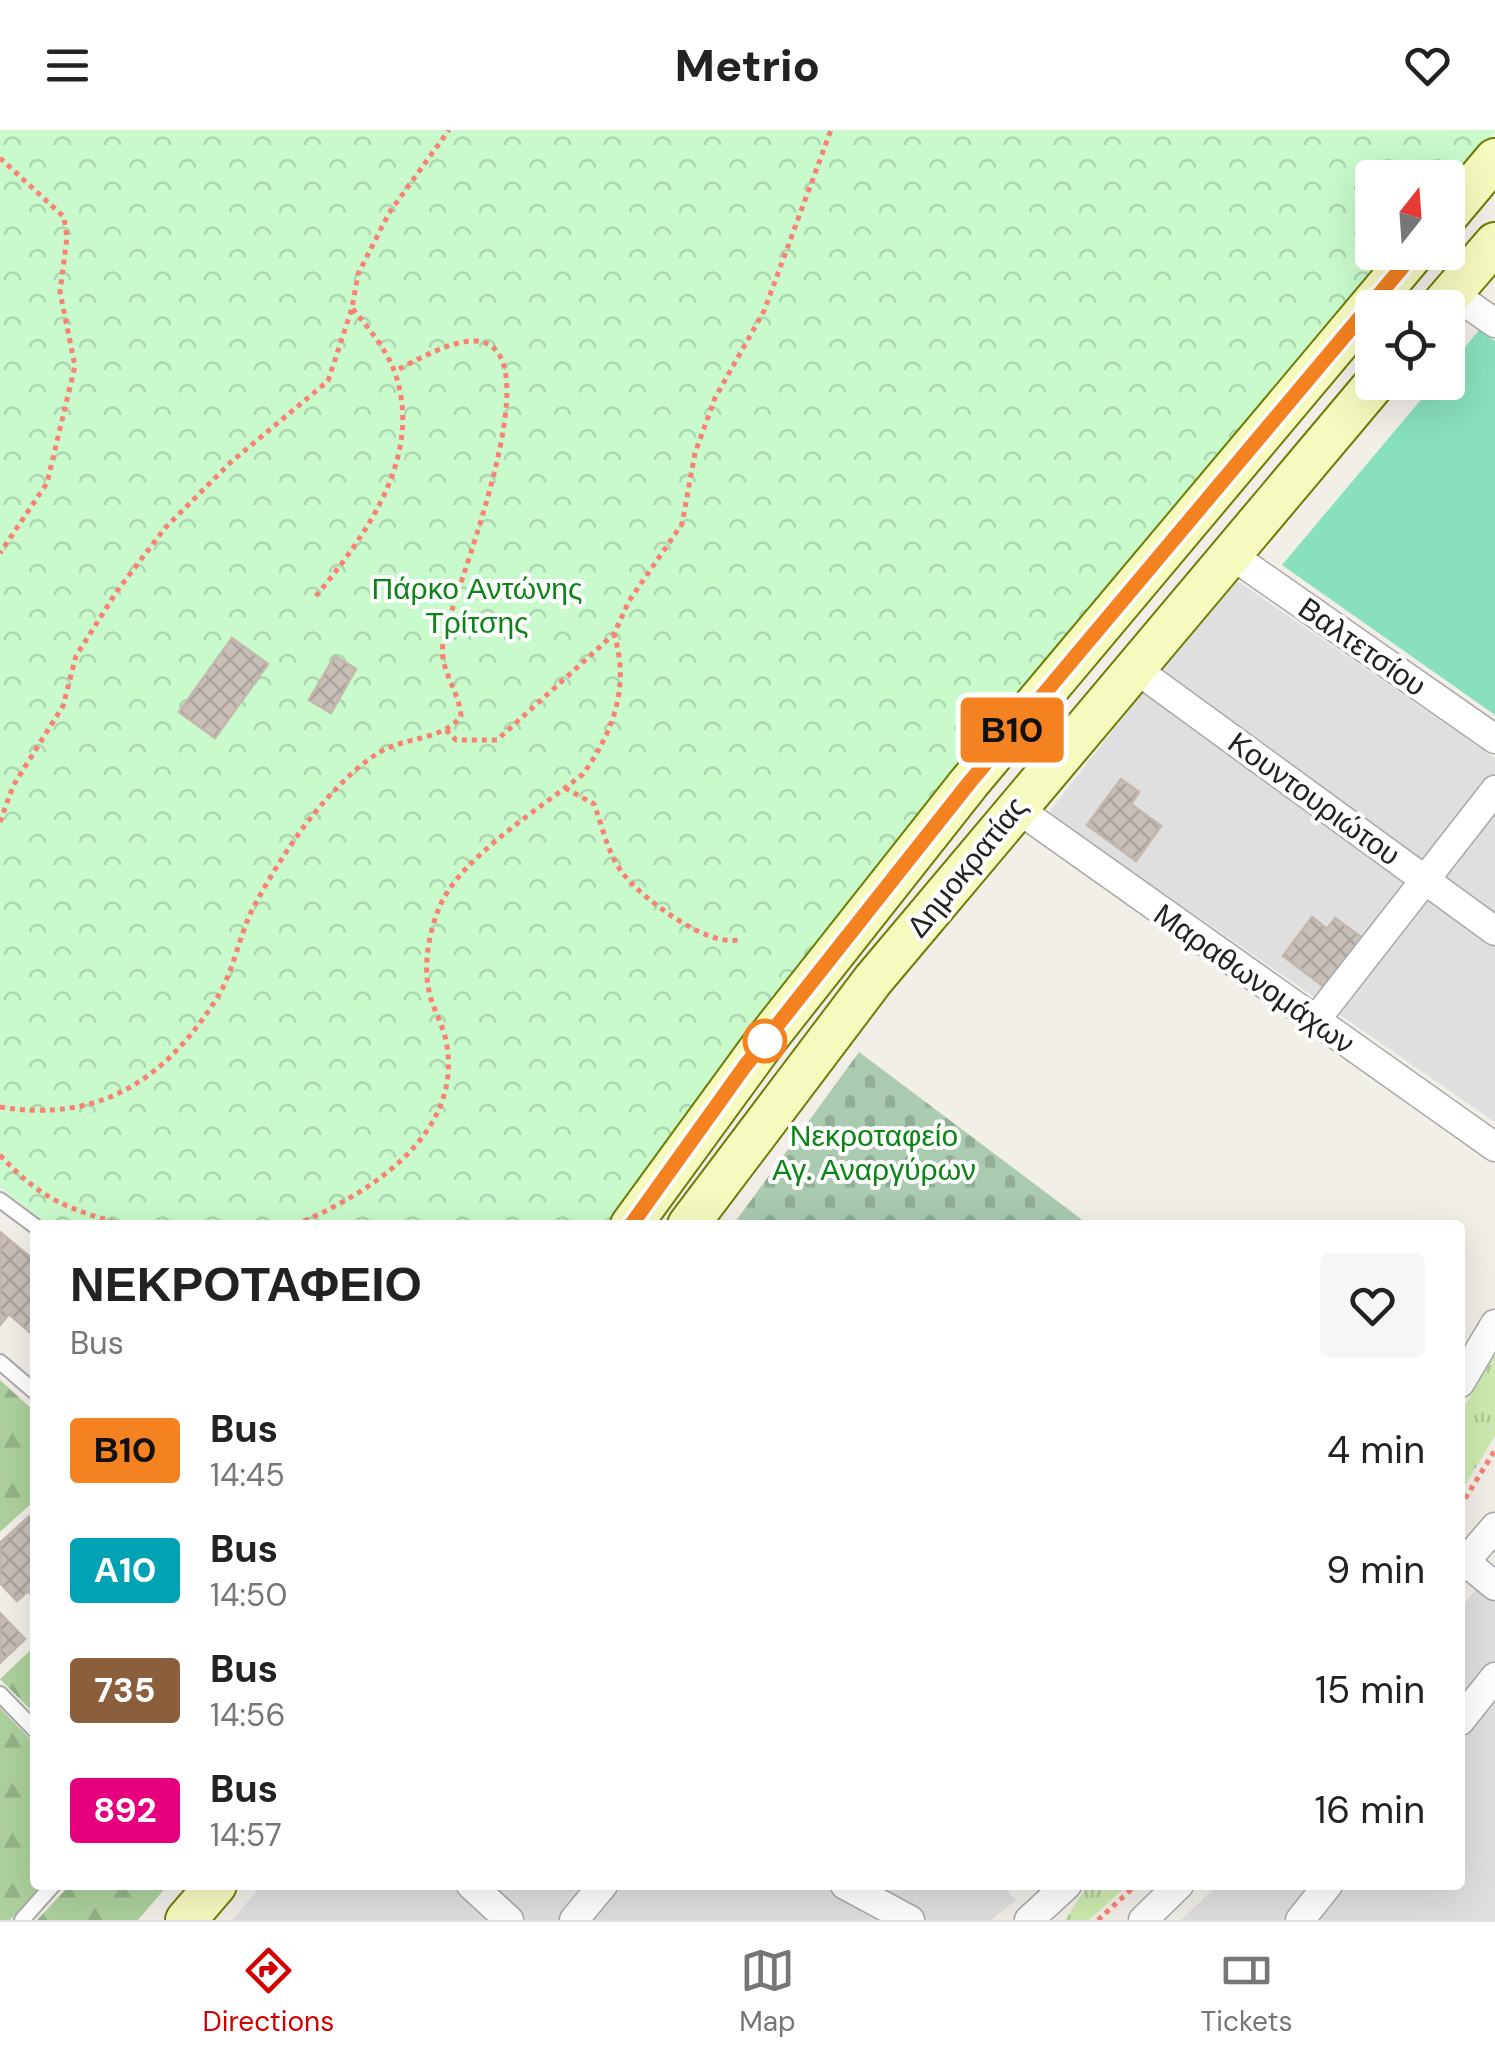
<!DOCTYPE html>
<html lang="en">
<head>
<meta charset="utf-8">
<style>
  :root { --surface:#fff; --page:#f6f6f6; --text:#222; --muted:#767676; --line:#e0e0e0; --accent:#d40000 }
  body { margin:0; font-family:"DM Sans",sans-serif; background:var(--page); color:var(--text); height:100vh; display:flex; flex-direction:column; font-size:38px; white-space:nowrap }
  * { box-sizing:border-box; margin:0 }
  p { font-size:32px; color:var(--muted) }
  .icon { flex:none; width:55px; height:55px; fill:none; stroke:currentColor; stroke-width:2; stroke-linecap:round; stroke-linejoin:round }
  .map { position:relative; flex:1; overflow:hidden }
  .side { position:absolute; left:30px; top:1090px; width:1435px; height:670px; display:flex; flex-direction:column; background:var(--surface); border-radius:10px; box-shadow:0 10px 40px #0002 }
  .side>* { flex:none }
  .badge { padding:0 20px; border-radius:8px; font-size:35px; line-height:65px }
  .needle { width:65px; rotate:17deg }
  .buttons { position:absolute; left:1355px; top:30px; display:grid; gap:20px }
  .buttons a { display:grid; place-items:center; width:110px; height:110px; border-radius:10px; background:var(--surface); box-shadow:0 10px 40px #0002; font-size:50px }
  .map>.badge { position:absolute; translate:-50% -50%; box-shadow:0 0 0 5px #fff }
  .round { display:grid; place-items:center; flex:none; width:105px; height:105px; border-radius:10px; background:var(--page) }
  .overview { display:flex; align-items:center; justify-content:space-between; height:170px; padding:0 40px }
  h1 { font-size:48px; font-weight:800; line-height:75px }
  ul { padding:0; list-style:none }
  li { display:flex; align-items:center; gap:30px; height:120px; padding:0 40px }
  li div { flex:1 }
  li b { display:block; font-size:38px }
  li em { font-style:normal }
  li .badge { min-width:110px; font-weight:700; text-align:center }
  header { display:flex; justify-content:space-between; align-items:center; height:130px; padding:0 40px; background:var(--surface); font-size:45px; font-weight:800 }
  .tab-bar { display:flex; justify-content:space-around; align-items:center; height:140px; border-top:2px solid var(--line); background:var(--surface); font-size:28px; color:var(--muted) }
  .tab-bar a { display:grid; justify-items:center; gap:5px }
  .tab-bar .current { color:var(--accent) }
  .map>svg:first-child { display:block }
  .residential { fill:#e0dfdf }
  .grass { fill:url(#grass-tufts) }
  .forest { fill:url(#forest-firs) }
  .cemetery { fill:url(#cemetery-stones) }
  .park { fill:url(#park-crowns) }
  .pitch { fill:#88e0be }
  .building { fill:url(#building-cross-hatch); stroke:#c4b6ab; stroke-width:2.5 }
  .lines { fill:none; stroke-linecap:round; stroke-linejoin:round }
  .lane-casing { stroke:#a9a9a9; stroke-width:18 }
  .street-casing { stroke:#a9a9a9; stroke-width:31 }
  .secondary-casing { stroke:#707d05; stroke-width:44 }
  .path { stroke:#fa8072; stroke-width:5; stroke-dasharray:5 5; stroke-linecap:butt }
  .lane { stroke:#fff; stroke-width:14 }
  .street { stroke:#fff; stroke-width:28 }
  .secondary { stroke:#f7fabf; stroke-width:40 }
  .line-casing { stroke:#fff; stroke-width:22 }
  .line { stroke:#f58220; stroke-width:15 }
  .stop-dot { fill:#fff; stroke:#f58220; stroke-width:5 }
  .labels { text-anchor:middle; stroke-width:8; stroke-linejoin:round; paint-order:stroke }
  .park-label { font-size:30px; fill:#0c8416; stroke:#fff }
  .street-label { font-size:30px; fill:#222; stroke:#fff }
</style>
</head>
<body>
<header><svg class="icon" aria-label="menu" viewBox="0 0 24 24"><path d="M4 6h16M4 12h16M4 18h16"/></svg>Metrio<svg class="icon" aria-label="heart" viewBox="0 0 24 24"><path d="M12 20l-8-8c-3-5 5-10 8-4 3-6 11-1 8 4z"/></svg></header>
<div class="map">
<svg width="1495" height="1790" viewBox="0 0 1495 1790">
  <defs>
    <pattern id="grass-tufts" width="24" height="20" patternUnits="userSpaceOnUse" patternTransform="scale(2.5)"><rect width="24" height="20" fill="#cdebb0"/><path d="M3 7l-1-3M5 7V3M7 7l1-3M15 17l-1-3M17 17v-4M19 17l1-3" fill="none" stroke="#b0c997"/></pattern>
    <pattern id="forest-firs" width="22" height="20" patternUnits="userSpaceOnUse" patternTransform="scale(2.5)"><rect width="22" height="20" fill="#add19e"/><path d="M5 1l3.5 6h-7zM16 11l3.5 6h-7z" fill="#95b388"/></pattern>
    <pattern id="cemetery-stones" width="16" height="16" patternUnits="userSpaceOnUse" patternTransform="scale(2.5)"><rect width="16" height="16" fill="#aacbaf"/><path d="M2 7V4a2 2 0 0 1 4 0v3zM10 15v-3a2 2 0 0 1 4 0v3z" fill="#92ae96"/></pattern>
    <pattern id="park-crowns" width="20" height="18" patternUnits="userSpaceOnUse" patternTransform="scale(2.5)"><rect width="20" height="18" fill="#c8facc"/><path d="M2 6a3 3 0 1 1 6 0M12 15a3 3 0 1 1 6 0" fill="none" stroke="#acd6af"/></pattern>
    <pattern id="building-cross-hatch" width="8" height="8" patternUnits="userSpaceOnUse" patternTransform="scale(2.5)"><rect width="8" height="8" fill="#c7bfb8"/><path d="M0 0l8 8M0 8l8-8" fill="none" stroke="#aba49e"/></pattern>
  </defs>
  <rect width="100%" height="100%" fill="#f2efe9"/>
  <g class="residential">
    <path d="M1233 448 1495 628V992L1048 683Z"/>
    <path d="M1477 1458 1495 1473V1790H1181L1218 1755H1460V1479Z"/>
    <path d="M262 1755H1002L1016 1770 991 1790H232Z"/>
  </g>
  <g class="grass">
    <path d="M1495 1224V1306L1460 1364V1284Z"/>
    <path d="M1088 1755H1128L1089 1790H1065Z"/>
  </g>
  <g class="forest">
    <path d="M0 1250 35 1282V1370L0 1402Z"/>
    <path d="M35 1516V1584L0 1549Z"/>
    <path d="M0 1578 35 1614V1755H43L10 1790H0Z"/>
    <path d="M70 1755H168L138 1790H37Z"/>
  </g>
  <path class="cemetery" d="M859 922 1089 1095H733Z"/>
  <path class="park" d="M0 0H1495V2L1448 59V48H1372V122L1393 123 639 1052 611 1095H49L0 1057Z"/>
  <path class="pitch" d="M1479 200 1495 211V585L1282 435 1435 253 1448 252V238Z"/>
  <g class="building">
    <path d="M232 508 268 534 215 608 179 582Z"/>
    <path d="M335 526 356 539 331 583 309 570Z"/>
    <path d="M1121 649 1139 662 1131 674 1161 696 1136 731 1087 695Z"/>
    <path d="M1312 787 1327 799 1335 788 1365 810 1327 859 1283 826Z"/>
    <path d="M0 1102 35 1131 32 1204 9 1184 0 1195Z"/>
    <path d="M35 1381V1469L28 1461 17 1471 0 1453V1413Z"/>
    <path d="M0 1483 25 1509 0 1533Z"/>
  </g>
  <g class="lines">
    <g class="lane-casing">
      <g id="lane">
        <path d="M0 1070 35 1096"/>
        <path d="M0 1232 35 1262"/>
        <path d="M0 1564 35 1600"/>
        <path d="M22 1790 53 1755"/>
      </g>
    </g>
    <g class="street-casing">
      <g id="street">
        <path d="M1452 163 1495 193"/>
        <path d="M1230 424 1495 609"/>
        <path d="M1133 537 1495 801"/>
        <path d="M1015 677 1495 1017"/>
        <path d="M1314 892 1495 660"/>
        <path d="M1460 1253 1495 1194"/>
        <path d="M1467 1433 1495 1456"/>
        <path d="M1460 1438 1495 1397"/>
        <path d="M1460 1591 1495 1547"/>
        <path d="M471 1755 509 1790"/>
        <path d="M845 1755 910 1790"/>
        <path d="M574 1790 603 1755"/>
        <path d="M1029 1790 1067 1755"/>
        <path d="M1143 1790 1179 1755"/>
        <path d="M1300 1790 1328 1755"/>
      </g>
    </g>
    <g class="secondary-casing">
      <g id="secondary">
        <path d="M1448 85 1495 29"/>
        <path d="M1439 178 1495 113"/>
        <path d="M631 1095 766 910 969 653 1415 122"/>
        <path d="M688 1095 873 850 1376 252"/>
        <path d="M186 1790 216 1755"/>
      </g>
    </g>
    <g class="path">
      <path d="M0 28 64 87 67 107 60 162 75 236 47 353 0 423"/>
      <path d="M316 466C366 405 424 326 395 243 386 218 368 198 352 178"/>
      <path d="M446 600 456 610H497L614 504 629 471 682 394 695 323 715 268 764 181 831 0"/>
      <path d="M565 658 594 674C603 698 608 726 625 746 646 771 706 816 738 810"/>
      <path d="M0 692 13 656 63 576 76 526 117 461 165 398 231 332 328 251 352 178 358 144 389 83 449 0"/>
      <path d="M0 977C100 993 165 950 217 868 234 841 239 805 254 776 276 736 301 696 332 663 346 648 368 627 386 619 410 607 444 609 461 586 459 560 439 540 443 513 448 473 562 210 473 211 447 212 417 230 395 241"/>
      <path d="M0 1025C40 1069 69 1080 126 1095"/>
      <path d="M295 1095C369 1064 465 1004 446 911 443 894 432 878 429 861 423 835 429 803 439 778 460 727 540 679 583 644 614 601 630 555 614 504"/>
      <path d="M1460 1377 1495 1320"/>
      <path d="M1098 1790 1136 1755"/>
    </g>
    <use href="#lane" class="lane"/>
    <use href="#street" class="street"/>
    <use href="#secondary" class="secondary"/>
  </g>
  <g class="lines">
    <g class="line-casing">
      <path id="line" d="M631 1095 745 936 969 653 1415 122"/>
    </g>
    <use href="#line" class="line"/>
  </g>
  <circle class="stop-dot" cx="765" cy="911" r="20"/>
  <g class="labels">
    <g class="park-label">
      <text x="477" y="469">Πάρκο Αντώνης<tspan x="477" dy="34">Τρίτσης</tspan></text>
      <text x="874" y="1016">Νεκροταφείο<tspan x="874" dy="34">Αγ. Αναργύρων</tspan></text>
    </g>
    <g class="street-label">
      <text transform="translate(1362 517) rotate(35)" y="10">Βαλτετσίου</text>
      <text transform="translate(1314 669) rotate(36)" y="10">Κουντουριώτου</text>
      <text transform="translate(967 737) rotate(-51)" y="10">Δημοκρατίας</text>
      <text transform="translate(1254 849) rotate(35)" y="10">Μαραθωνομάχων</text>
    </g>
  </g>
</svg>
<div class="buttons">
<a><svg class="needle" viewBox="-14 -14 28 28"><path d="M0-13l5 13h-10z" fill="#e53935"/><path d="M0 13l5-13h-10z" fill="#767676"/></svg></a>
<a><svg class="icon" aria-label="locate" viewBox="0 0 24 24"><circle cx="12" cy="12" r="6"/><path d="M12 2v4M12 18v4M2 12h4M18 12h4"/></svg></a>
</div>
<b class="badge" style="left:1012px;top:600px;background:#f58220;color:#111">Β10</b>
<section class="side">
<div class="overview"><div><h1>ΝΕΚΡΟΤΑΦΕΙΟ</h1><p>Bus</p></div><a class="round"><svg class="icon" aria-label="heart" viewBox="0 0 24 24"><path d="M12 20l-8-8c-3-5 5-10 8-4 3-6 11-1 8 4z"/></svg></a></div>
<ul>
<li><span class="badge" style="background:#f58220;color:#111">Β10</span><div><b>Bus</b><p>14:45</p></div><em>4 min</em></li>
<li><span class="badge" style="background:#00a3b4;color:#fff">Α10</span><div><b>Bus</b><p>14:50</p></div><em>9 min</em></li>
<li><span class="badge" style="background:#8b5e3c;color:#fff">735</span><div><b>Bus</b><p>14:56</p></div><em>15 min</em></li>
<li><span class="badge" style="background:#e6007e;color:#fff">892</span><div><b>Bus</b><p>14:57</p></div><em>16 min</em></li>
</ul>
</section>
</div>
<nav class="tab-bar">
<a class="current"><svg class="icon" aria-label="directions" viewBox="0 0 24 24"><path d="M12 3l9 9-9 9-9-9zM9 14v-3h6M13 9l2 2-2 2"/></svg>Directions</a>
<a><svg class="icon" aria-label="map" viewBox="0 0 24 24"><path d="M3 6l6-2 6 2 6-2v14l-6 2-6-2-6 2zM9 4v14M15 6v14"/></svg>Map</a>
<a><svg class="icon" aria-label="tickets" viewBox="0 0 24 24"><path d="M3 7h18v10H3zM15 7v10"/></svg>Tickets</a>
</nav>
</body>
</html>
